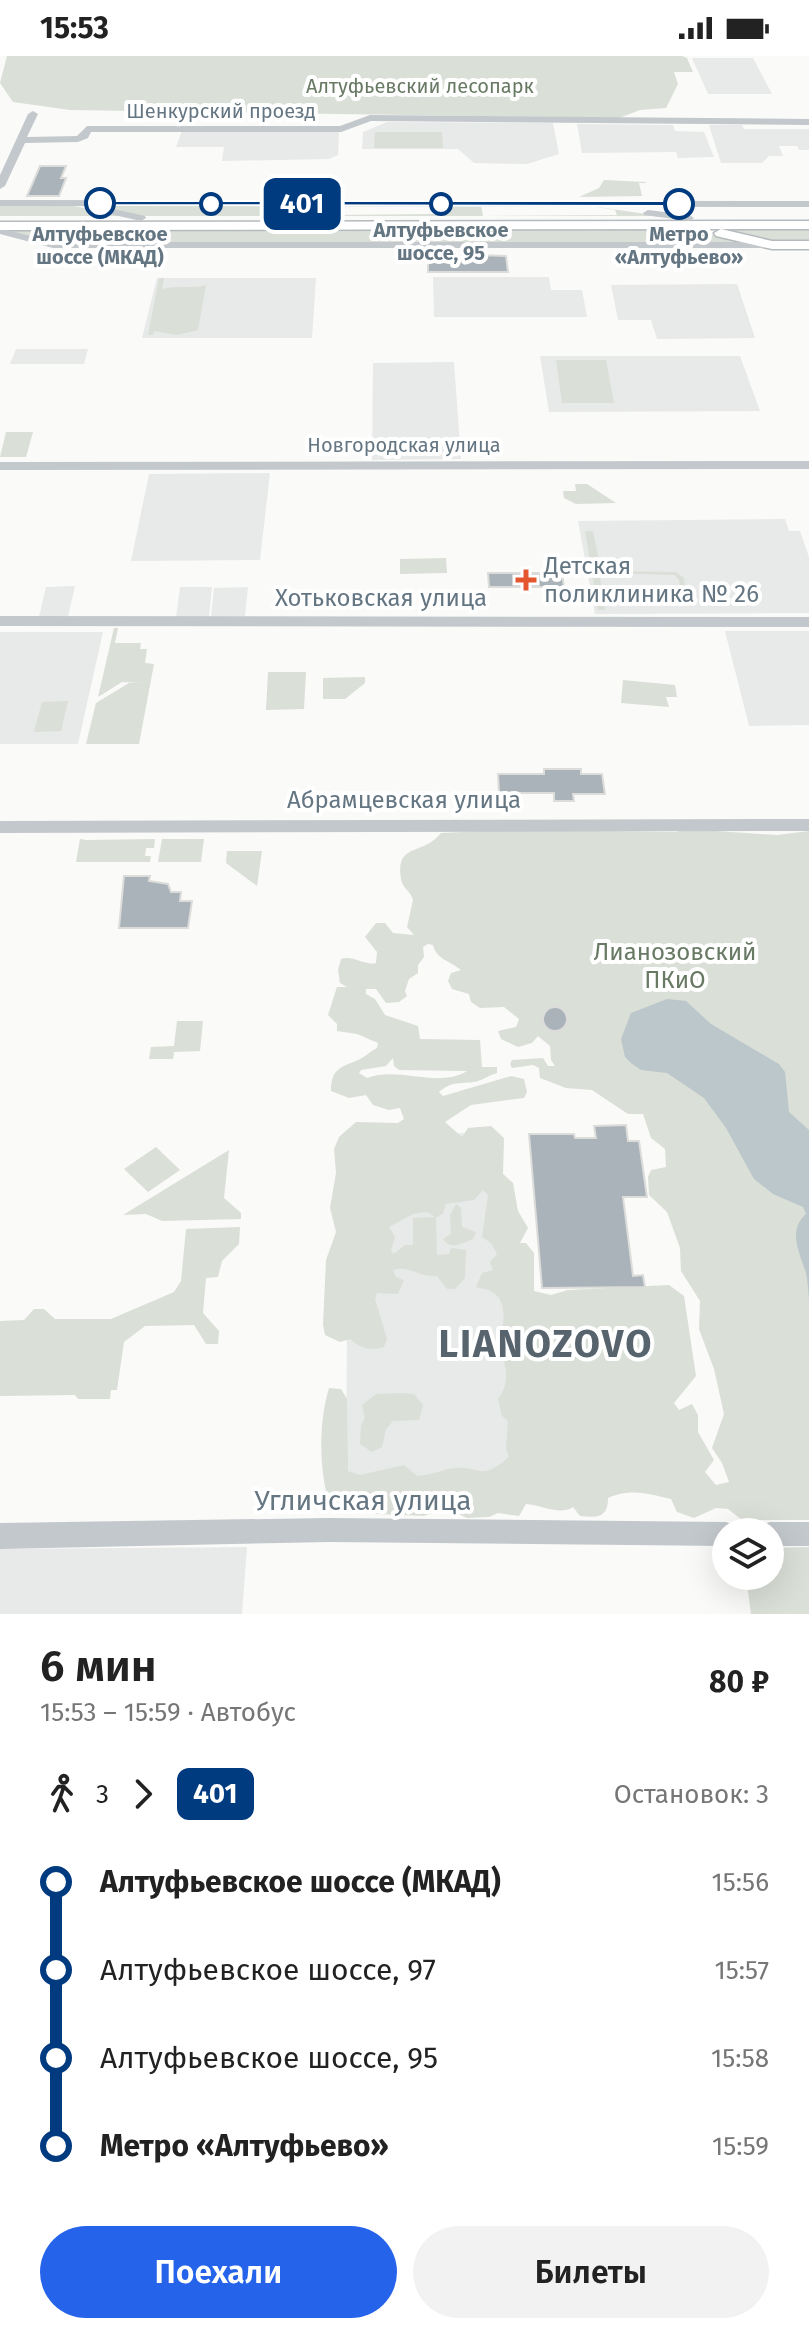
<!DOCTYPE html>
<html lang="ru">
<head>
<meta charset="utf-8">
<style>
  :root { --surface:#fff; --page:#f2f2f2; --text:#222; --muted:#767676; --accent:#2563eb }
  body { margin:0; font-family:"Fira Sans",sans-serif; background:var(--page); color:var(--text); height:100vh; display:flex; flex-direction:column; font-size:30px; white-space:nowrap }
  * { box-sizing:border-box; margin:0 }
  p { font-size:26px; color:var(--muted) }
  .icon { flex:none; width:44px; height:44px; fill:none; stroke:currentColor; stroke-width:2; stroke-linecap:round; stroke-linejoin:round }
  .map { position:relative; height:1558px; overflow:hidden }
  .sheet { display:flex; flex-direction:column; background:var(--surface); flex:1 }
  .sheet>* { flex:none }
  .badge { padding:0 16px; border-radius:12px; font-size:28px; line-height:52px }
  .buttons { position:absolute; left:712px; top:1462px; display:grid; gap:16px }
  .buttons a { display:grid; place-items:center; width:72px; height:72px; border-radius:50%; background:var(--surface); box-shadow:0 8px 32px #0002; font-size:40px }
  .map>.badge { position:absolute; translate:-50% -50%; box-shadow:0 0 0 4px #fff }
  .legs { display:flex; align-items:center; gap:12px; height:88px; padding:0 40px; font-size:26px }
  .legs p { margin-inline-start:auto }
  .summary { display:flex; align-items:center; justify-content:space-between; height:136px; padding:0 40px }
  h1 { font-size:44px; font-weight:600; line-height:60px }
  .button { display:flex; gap:16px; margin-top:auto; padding:16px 40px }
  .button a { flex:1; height:92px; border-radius:48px; background:var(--accent); color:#fff; font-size:32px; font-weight:600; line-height:92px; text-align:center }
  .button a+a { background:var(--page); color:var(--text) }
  ul { padding:0 40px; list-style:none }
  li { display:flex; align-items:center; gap:28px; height:88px; font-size:30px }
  li i { display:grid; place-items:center; width:12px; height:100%; margin:0 10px; background:currentColor }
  li i::after { content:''; width:20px; height:20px; margin:-10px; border:6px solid; border-radius:50%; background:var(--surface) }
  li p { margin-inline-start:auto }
  li:first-child i { background:linear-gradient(#0000 50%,currentColor 0) }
  li:last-child i { background:linear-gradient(currentColor 50%,#0000 0) }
  .status { display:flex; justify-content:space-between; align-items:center; height:56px; padding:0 40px; background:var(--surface); direction:ltr }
  .status svg { height:22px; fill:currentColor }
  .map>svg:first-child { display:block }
  .built { fill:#e8e9e9 }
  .green { fill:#dadfd7; fill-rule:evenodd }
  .water { fill:#bbc7cb }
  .building { fill:#aab3b9; stroke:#dcdcda; stroke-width:2 }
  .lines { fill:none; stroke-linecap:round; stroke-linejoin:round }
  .major-casing { stroke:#b5babe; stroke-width:3 }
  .minor { fill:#c3c8cc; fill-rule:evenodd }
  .major { fill:#fff; fill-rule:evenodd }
  .line-1 { fill:#003b80; stroke:#fff; stroke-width:2 }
  .stop-1-dot { fill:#fff; stroke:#003b80; stroke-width:4 }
  .poi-dot { fill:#e4572e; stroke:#fff; stroke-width:3 }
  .labels { text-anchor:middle; stroke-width:8; stroke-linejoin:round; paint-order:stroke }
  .far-park-label { font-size:20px; fill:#687a64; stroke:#fff }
  .far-street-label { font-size:20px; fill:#657683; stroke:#fff }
  .far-stop-label { font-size:20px; font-weight:bold; fill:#657683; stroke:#fff }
  .poi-label { font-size:24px; fill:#657683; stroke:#fff; text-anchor:start }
  .street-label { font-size:24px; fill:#657683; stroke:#fff }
  .park-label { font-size:24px; fill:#687a64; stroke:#fff }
  .near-street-label { font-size:28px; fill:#657683; stroke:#fff }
  .near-district-label { font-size:38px; font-weight:bold; letter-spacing:2px; fill:#57646e; stroke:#fff }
</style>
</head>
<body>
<div class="status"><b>15:53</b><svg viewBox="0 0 49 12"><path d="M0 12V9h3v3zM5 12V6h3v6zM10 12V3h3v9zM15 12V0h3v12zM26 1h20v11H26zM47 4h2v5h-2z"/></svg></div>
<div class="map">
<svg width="809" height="1558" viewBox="0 0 809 1558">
  <rect width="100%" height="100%" fill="#fafaf8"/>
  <g class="built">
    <path d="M692 2H753L772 38H708Z"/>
    <path d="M387 66 553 67 559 98 527 108 474 107 458 93H362L363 76Z"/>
    <path d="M577 68 673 69 675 75 704 76 714 101 678 102 676 96 582 97Z"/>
    <path d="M709 69H742L744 73H809V94H799L797 90H779L783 100H769L762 107H721Z"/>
    <path d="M182 75H339L338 99 329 103 222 105 224 91H176Z"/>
    <path d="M433 221H549L551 234H582L587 261H434Z"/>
    <path d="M157 222H316L312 282H142Z"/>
    <path d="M737 228 755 282 657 283 651 264H618L611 229Z"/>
    <path d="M16 293H88L84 308H10Z"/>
    <path d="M540 300H740L760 355 549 356Z"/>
    <path d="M454 306 461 403 372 404 373 307Z"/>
    <path d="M270 417 260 504 131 505 149 418Z"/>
    <path d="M785 463 789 475H800L809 501V557L595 558 578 465Z"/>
    <path d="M75 530 68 561H39L46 531Z"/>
    <path d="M180 531H212L209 561H176Z"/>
    <path d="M248 531 245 560 211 561 214 532Z"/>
    <path d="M725 575H809V669L749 670Z"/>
    <path d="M0 576H103L78 688H0Z"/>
    <path d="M491 1077 519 1440 346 1439 348 1078Z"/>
    <path d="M247 1491 242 1558H0V1493Z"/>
  </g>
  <g class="green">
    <path d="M7 0H682L687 2 693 16H674L678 28 666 52 640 54 619 62 70 54 13 46 0 27Z"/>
    <path d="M375 76H442L443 92H374Z"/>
    <path d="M604 124 646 126V127H639L642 140 579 141 599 132Z"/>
    <path d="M331 149 332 159 434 158 436 155H448V149H481L483 160 617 159 615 154 584 149 660 160H141L98 150Z"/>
    <path d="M0 150H74L122 160H0Z"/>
    <path d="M685 172 749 187 56 188 1 173Z"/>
    <path d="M809 172V188H772L714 173Z"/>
    <path d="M159 222H164L162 233C178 229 195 233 206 229L198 274 177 279 154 275 153 279H148Z"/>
    <path d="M556 304H606L614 347H562Z"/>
    <path d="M6 376H33L26 401H0Z"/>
    <path d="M575 428H587L616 447 576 448 564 442 563 435H576Z"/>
    <path d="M585 475H593L601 515 676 516 684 522 686 539 680 542H603L605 554H598ZM641 518 675 519 679 524 681 537 618 539 602 534 600 522 603 519Z"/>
    <path d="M446 502 447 517 400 518V503Z"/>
    <path d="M114 572H118L115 587H141L140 593H147L145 607 154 608 139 688H86L96 647 129 627H141L122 626 98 641Z"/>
    <path d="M268 616H306L304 653 266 654Z"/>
    <path d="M365 621V627L345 643H323V622Z"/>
    <path d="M623 624 675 629 677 641H666L669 651 621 647Z"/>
    <path d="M68 645 61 675 34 676 42 646Z"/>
    <path d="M687 773 777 779 809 775V1464H742L728 1453 716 1452 694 1462 677 1456 671 1443C648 1438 631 1432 608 1442 608 1462 597 1462 580 1460L573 1451C560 1460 541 1449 526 1448L519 1460 498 1457 489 1461 467 1462 446 1452 424 1460 354 1457 327 1440C319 1406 319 1365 329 1332L341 1333 347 1343 348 1415 360 1419 404 1409 417 1420C429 1419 437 1416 449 1413 480 1407 478 1428 509 1401L506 1393 508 1365 502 1360 498 1343C513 1323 504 1306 498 1285 504 1273 508 1247 494 1237 489 1233 482 1233 476 1231L482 1217 493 1214 490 1206 497 1198 491 1187 482 1181 488 1139 483 1134 474 1144 446 1148 443 1157 436 1162 437 1199 449 1198 451 1192 466 1194 465 1222 455 1233H447L437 1220C421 1222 409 1209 393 1214L396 1221 404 1224 398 1238 377 1237 375 1243 387 1283 384 1291C369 1295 362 1293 350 1283L340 1286 325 1279 323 1269 326 1204 336 1176 330 1152 336 1117 334 1093 339 1081 356 1066 398 1067 404 1063 400 1052 389 1054 373 1049 366 1039 349 1042 331 1035C331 1010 344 1011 360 1003 366 1000 371 995 377 992L378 987 357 978 337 975V968L328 959 337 931H347L340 927 338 914 341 903C353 899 365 910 376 907L377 896 365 881 376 867H385L393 877 414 879 407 871 413 844C411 835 402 832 401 823 395 786 423 800 441 777L506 774 676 776ZM428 888 433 889C436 903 450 905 461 914L451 917 448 925 452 933 469 938 471 946 480 952 504 951 519 963 516 971 498 975 501 983 518 991 532 987 538 980 550 990 551 1004 555 1010H548L543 1002 512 1004 510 1008 512 1012 533 1009 539 1012 540 1022 566 1032 592 1034 628 1058H643L651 1082 665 1093 666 1111 651 1114 648 1121 649 1139 667 1156 680 1192 681 1215 700 1245 699 1273 714 1313 724 1358 712 1392 722 1407 729 1426 716 1429 705 1416 714 1404 698 1376V1359L692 1348 679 1354 674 1347 696 1320 684 1240 669 1229 568 1234 551 1239 534 1235V1197L526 1187H520L528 1172 518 1155 513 1127 503 1118 504 1082 491 1070 468 1072 462 1081 445 1066 471 1049 524 1042 527 1036 524 1023 511 1020 443 1040 439 1036C454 1023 464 1029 478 1025 484 1023 490 1019 497 1017V1011H482L480 984 420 983 418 970 385 959 375 943 366 938V933H376L386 947 399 946 407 940 405 935 409 923 418 917V909L424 901 423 891ZM393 1002 394 1010 399 1014 467 1015C438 1033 399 1010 367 1022L359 1017 361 1014 386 1010ZM427 1156 435 1161 413 1162V1189H405L394 1198 391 1195 395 1181 389 1171 413 1158Z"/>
    <path d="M80 783 86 784 155 783 154 792H146L145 800H151L150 806H76Z"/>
    <path d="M162 783H204L201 806H158Z"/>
    <path d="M227 795H262L257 830 226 807Z"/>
    <path d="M177 965H203L200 995 174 996 173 1003H149L151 991 174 990Z"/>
    <path d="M156 1091 180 1114 148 1136 124 1113Z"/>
    <path d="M229 1094 224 1142 241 1157V1163L162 1165 146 1158 123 1159Z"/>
    <path d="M456 1148 461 1152 462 1171 476 1176 473 1183C463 1187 450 1195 443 1183L451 1178 450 1159Z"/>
    <path d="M240 1171 239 1188 222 1205 218 1221 206 1222 203 1257 219 1275 218 1288H206L194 1269 145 1270 124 1286 117 1334H111L110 1343H78L75 1339 0 1340V1265L24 1264 34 1253H44L55 1263H111L174 1236 181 1225 186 1173Z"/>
    <path d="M400 1337 414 1338 423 1349 419 1364 393 1365 386 1373 382 1391 372 1396 360 1388 361 1369 365 1362 362 1349 376 1338Z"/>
    <path d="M809 1491V1558H751L746 1521 770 1520V1492Z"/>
  </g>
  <path class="water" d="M667 943 686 945 711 968 779 1008 785 1016 789 1056 809 1074V1243C808 1235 808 1225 806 1217 800 1197 787 1175 806 1158L803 1151 773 1138 754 1123 726 1072 704 1042 667 1017 641 1014 631 1007 625 1001 621 983 631 957Z"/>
  <g class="building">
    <path d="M40 110H66L61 122H66L59 140H27Z"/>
    <path d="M478 199 506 200 508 216H428V200Z"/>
    <path d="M488 517H562L564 531H489Z"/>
    <path d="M544 713H581V718H602L605 738H573L574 745H554V737H499L498 718H544Z"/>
    <path d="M124 820H150L149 825 168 828 171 836H181L180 845H192L188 872H119Z"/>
    <circle cx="555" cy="963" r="12"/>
    <path d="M626 1069 628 1085H639L647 1141H623L633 1220 643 1219 645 1231 542 1232 529 1078H574L575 1082H596L594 1070Z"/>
  </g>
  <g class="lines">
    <g class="major-casing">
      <g id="major">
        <path d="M809 165V173L0 174V166Z"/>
        <path d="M721 173 772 185H809V193H772L716 180 714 177Z"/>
      </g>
    </g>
    <g class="minor">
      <path d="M33 55 38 58 27 81 77 80 87 70H340L370 59 809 63V69L371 65 341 76H91L88 82 78 86 25 87 5 130 0 133V119L28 58Z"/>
      <path d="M0 144 809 145V151L0 150Z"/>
      <path d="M109 152 145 160 146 162 141 165 105 157 104 155Z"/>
      <path d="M648 154 689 159 694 162 689 165 644 159 643 157Z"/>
      <path d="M0 172 53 186H772L777 189 772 192H53L0 178Z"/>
      <path d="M809 405V413L0 414V406Z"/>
      <path d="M0 560 809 561V571L0 570Z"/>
      <path d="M809 763V775L0 777V765Z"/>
      <path d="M329 1462 726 1466 735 1469 738 1476H726V1490L329 1486 0 1493V1467Z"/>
      <path d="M770 1466H809V1490H770V1476H758L761 1469Z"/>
    </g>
    <use href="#major" class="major"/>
  </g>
  <path class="line-1" d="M100 145H679L683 148 679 150 97 149Z"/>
  <g class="stop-1-dot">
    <circle cx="100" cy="147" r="14"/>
    <circle cx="211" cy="148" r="10"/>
    <circle cx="441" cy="148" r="10"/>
    <circle cx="679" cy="148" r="14"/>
  </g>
  <path class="poi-dot" d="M522 512h8v8h8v8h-8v8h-8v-8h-8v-8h8z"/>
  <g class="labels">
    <g class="far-park-label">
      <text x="420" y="37">Алтуфьевский лесопарк</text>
    </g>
    <g class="far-street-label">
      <text x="221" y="62">Шенкурский проезд</text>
      <text x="404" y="396">Новгородская улица</text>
    </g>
    <g class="far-stop-label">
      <text x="441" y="181">Алтуфьевское<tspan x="441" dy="23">шоссе, 95</tspan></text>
      <text x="100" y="185">Алтуфьевское<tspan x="100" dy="23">шоссе (МКАД)</tspan></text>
      <text x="679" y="185">Метро<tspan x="679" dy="23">«Алтуфьево»</tspan></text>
    </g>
    <g class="poi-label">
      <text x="544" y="518">Детская<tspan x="544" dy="28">поликлиника № 26</tspan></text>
    </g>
    <g class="street-label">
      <text x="381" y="550">Хотьковская улица</text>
      <text x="404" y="752">Абрамцевская улица</text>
    </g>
    <g class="park-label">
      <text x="675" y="904">Лианозовский<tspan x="675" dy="28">ПКиО</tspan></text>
    </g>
    <g class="near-street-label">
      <text x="363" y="1454">Угличская улица</text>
    </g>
    <g class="near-district-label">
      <text x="546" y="1301">LIANOZOVO</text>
    </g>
  </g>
</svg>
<div class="buttons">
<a><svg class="icon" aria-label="layers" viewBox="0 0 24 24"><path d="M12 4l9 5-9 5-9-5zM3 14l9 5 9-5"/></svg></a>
</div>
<b class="badge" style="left:302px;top:148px;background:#003b80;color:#fff">401</b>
</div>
<section class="sheet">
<div class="summary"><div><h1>6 мин</h1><p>15:53 – 15:59 · Автобус</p></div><b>80 ₽</b></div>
<div class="legs"><svg class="icon" aria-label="walk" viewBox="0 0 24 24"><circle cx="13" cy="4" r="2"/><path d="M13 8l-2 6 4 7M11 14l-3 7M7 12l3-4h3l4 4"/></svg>3<svg class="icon" aria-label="forward" viewBox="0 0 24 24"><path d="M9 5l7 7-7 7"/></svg><b class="badge" style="background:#003b80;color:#fff">401</b><p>Остановок: 3</p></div>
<ul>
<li><i style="color:#003b80"></i><b>Алтуфьевское шоссе (МКАД)</b><p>15:56</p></li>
<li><i style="color:#003b80"></i><span>Алтуфьевское шоссе, 97</span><p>15:57</p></li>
<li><i style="color:#003b80"></i><span>Алтуфьевское шоссе, 95</span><p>15:58</p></li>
<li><i style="color:#003b80"></i><b>Метро «Алтуфьево»</b><p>15:59</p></li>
</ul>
<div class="button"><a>Поехали</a><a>Билеты</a></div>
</section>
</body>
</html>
